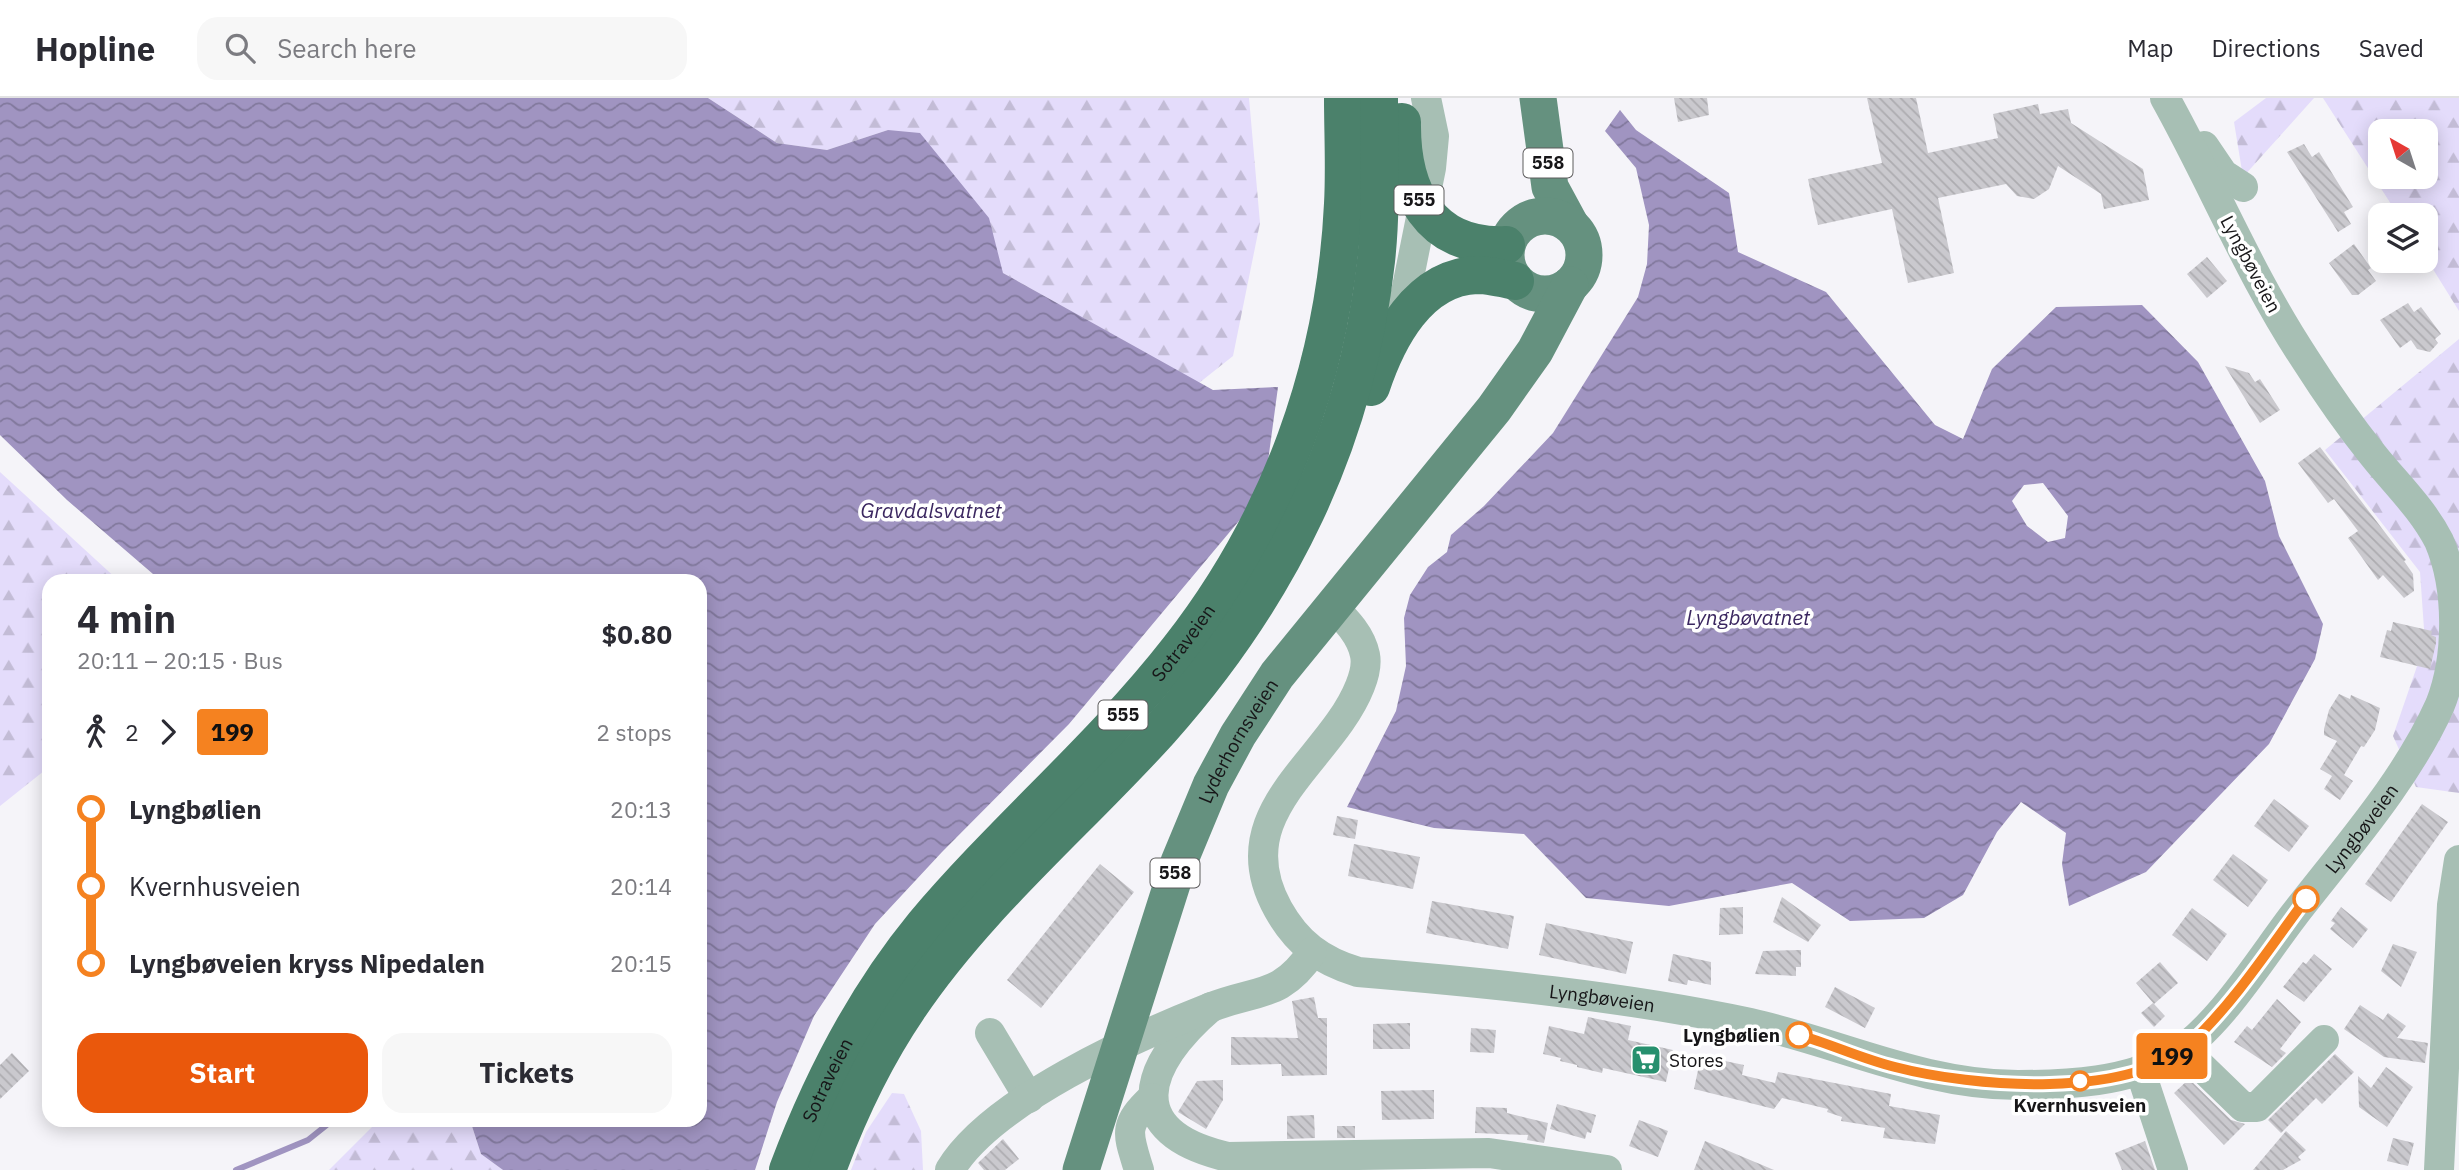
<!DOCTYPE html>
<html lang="en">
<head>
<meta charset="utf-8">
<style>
  :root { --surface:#fff; --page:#f7f7f7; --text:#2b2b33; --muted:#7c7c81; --line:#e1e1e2; --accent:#ea580c }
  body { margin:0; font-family:"IBM Plex Sans",sans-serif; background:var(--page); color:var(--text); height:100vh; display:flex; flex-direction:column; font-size:26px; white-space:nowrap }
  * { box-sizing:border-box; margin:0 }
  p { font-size:23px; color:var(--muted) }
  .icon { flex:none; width:38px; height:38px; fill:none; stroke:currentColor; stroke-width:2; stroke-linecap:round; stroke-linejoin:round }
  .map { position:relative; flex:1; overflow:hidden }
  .details { position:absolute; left:42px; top:476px; width:665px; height:553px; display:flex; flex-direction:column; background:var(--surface); border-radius:21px; box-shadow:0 4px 18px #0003 }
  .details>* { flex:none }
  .badge { padding:0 14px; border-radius:5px; font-size:24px; line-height:46px }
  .needle { width:46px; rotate:321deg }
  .controls { position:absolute; left:2368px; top:21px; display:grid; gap:14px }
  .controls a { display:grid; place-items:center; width:70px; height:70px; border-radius:14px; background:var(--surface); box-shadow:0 4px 18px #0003; font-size:35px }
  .map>.badge { position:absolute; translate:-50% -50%; box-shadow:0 0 0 4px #fff }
  .legs { display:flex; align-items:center; gap:10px; height:77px; padding:0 35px; font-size:23px }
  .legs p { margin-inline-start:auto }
  .overview { display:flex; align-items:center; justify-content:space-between; height:119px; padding:0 35px }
  h1 { font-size:38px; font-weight:700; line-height:52px }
  .primary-button { display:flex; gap:14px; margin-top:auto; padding:14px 35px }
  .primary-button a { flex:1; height:80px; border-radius:21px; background:var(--accent); color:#fff; font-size:28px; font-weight:700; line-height:80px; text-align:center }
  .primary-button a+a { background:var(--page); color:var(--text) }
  ul { padding:0 35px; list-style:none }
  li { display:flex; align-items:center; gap:24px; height:77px; font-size:26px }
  li i { display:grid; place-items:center; width:10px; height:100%; margin:0 9px; background:currentColor }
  li i::after { content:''; width:18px; height:18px; margin:-9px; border:5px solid; border-radius:50%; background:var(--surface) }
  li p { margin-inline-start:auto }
  li:first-child i { background:linear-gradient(#0000 50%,currentColor 0) }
  li:last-child i { background:linear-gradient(currentColor 50%,#0000 0) }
  header { display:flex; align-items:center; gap:42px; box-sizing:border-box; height:98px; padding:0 35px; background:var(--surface); border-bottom:2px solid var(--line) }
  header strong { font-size:33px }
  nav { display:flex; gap:38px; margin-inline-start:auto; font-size:24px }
  .search { width:490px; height:63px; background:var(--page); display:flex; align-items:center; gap:18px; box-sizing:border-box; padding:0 24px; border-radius:21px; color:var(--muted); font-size:26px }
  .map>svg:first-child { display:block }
  .forest { fill:url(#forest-firs); fill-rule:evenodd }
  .water { fill:url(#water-waves); fill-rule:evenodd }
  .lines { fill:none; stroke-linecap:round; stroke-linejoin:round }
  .stream { stroke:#a094c1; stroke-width:6 }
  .building { fill:url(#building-back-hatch) }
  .minor { stroke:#a7bfb4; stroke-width:30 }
  .major { stroke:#65917f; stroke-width:37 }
  .highway { stroke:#4b816b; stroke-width:38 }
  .line-1-casing { stroke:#fff; stroke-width:16 }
  .line-1 { stroke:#f58220; stroke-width:10 }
  .stop-1-dot { fill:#fff; stroke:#f58220; stroke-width:3.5 }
  .labels { text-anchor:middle; stroke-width:7; stroke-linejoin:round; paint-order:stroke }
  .shield { fill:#fff; stroke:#5d5c5d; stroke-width:2 }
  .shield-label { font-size:18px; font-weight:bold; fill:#171618 }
  .street-label { font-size:19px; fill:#171618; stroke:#fff }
  .stop-label { font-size:19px; font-weight:bold; fill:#171618; stroke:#fff; text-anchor:end }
  .poi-label { font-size:19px; fill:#171618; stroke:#fff; text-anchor:start }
  .water-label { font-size:21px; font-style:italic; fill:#3b2760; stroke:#fff }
</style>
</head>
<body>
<header>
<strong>Hopline</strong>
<div class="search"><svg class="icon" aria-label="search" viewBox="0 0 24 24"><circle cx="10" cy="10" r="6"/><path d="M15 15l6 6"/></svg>Search here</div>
<nav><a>Map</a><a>Directions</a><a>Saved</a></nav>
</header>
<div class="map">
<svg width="2459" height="1072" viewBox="0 0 2459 1072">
  <defs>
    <pattern id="forest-firs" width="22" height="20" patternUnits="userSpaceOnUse" patternTransform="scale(1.75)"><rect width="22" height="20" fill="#e4dcfb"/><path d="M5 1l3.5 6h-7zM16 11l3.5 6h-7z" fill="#c3bcd6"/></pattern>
    <pattern id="water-waves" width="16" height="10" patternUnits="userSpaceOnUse" patternTransform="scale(1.75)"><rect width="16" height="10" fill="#a094c1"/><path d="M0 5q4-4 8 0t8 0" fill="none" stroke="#81789c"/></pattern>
    <pattern id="building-back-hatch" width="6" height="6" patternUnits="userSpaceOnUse" patternTransform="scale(1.75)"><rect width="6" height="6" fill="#cac9ce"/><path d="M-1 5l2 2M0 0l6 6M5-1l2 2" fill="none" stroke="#adacb0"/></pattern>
  </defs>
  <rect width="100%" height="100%" fill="#f5f4f9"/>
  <g class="forest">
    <path d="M708 0H1249L1260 125 1233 258 1199 285 1003 175 888 32 827 52 777 45Z"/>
    <path d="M2266 0H2314L2243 79 2234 24Z"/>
    <path d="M2323 0H2459V213L2426 160V117H2398ZM2380 33H2426V79H2380Z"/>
    <path d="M2459 241V695L2416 689 2393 638 2425 545 2420 474 2325 352Z"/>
    <path d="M0 374 119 483H49V669L0 708Z"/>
    <path d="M892 995 904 996 921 1033 923 1072H851L866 1034Z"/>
    <path d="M379 1022H470L481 1056 503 1072H329Z"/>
  </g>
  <g class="water">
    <path d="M0 0H708L777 45 827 52 888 32 920 35 989 120 1003 175 1213 292 1278 289 1264 393 1069 626 942 754 875 826 814 918 777 1004 755 1072H503L481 1056 470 1022H700V483H157L153 476 67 402 0 337Z"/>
    <path d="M1620 12 1636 32 1729 95 1738 154 1826 194 1935 327 1963 341 1992 271 2056 209 2142 207 2198 264 2265 383 2279 438 2323 526 2315 561 2269 646 2146 774 2069 808 2062 766 2066 735 2021 704 1997 734 1963 797 1924 820 1850 823 1792 785 1669 808 1586 800 1524 736 1434 730 1347 709 1396 613 1406 568 1404 520 1410 497 1428 469 1447 454 1451 437 1484 408 1553 335 1638 199 1647 166 1649 127 1636 70 1605 33ZM2043 385 2068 418 2065 440 2048 444 2027 428 2012 403 2024 387Z"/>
  </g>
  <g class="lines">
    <path class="stream" d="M236 1072 308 1042 333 1022"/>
  </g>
  <g class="building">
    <path d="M1674 0H1707L1709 17 1678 24Z"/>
    <path d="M1867 0H1916L1928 55 1998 40 1993 16 2038 6 2040 16 2068 11 2071 25 2143 71 2149 102 2104 111 2101 96 2058 68 2049 91 2034 101 2017 98 2006 86 1938 100 1954 175 1908 185 1892 111 1818 127 1814 110 1808 81 1882 65Z"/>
    <path d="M2304 46 2312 59 2319 54 2353 109 2344 114 2351 126 2338 134 2287 54Z"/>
    <path d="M2354 146 2371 170 2368 172 2376 183 2358 197H2352L2329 165Z"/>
    <path d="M2207 159 2227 183 2207 200 2187 176Z"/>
    <path d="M2408 205 2414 214 2421 209 2441 236 2435 241 2438 245 2430 254 2417 251 2411 242 2400 250 2380 222Z"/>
    <path d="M2225 268 2249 275 2255 284 2260 281 2280 312 2260 325Z"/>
    <path d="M2320 349 2406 462 2404 463 2413 476 2414 493 2404 500 2383 477 2378 482 2348 440 2358 433 2334 401 2328 405 2298 365Z"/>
    <path d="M2393 524 2432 533 2431 537 2436 539V545L2430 571 2380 559 2387 532 2391 533Z"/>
    <path d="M2339 596 2350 601 2351 597 2380 610 2375 632 2364 649 2361 648 2344 677 2353 683 2340 702 2324 691 2332 678 2320 671 2337 643 2324 637V631L2329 612Z"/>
    <path d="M2274 701 2309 728 2289 754 2254 728Z"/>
    <path d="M2422 706 2448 724 2391 804 2365 786Z"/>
    <path d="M1337 718 1358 722 1355 741 1333 737Z"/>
    <path d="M1354 746 1420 759 1413 791 1348 778Z"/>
    <path d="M2233 756 2268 782 2248 809 2213 782Z"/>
    <path d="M1100 766 1134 794 1041 910 1007 882Z"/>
    <path d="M1782 799 1821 827 1808 844 1773 824Z"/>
    <path d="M1432 803 1514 818 1508 851 1426 835Z"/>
    <path d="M1743 809V836L1719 837 1720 810Z"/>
    <path d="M2341 809 2368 831 2353 850 2330 831 2335 825 2331 823Z"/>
    <path d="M2192 810 2227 836 2207 863 2172 837Z"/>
    <path d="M1546 825 1633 844 1626 876 1539 857Z"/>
    <path d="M2393 846 2417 854 2401 889 2381 873Z"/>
    <path d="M1801 852V869H1796V878L1755 876 1763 853Z"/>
    <path d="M1673 856 1711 864V887L1688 882 1687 887 1668 883Z"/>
    <path d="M2314 856 2332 871 2304 904 2283 889 2303 864 2306 866Z"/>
    <path d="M2160 864 2178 885 2154 906 2136 885Z"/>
    <path d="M1835 889 1875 910 1865 930 1825 909Z"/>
    <path d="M1314 899 1318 920H1327V977L1282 978 1281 966 1231 967V939L1298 940 1292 903Z"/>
    <path d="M2277 901 2301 924 2280 951 2286 955 2272 969 2234 944 2247 928 2252 932Z"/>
    <path d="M2153 905 2165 918 2154 929 2141 915Z"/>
    <path d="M2360 907 2383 922 2388 915 2406 928 2397 940 2428 945 2425 965 2384 959 2344 931Z"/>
    <path d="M1588 919 1631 928 1628 942 1673 952 1666 984 1603 970 1602 975 1577 969V967L1560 963 1561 960 1543 956 1549 928 1584 936Z"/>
    <path d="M1410 925V951H1373V926Z"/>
    <path d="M1471 930 1496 932 1494 955 1470 954Z"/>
    <path d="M12 955 29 973 0 1001V967Z"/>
    <path d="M2335 956 2354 974 2322 1006 2316 1000 2281 1035 2268 1022Z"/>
    <path d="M1701 958 1744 967 1742 977 1775 985 1778 974 1891 996 1889 1008 1940 1017 1935 1046 1883 1040 1885 1030 1841 1023 1842 1019 1827 1014 1828 1011 1782 1000 1774 1011 1694 991Z"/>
    <path d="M2386 969 2413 989 2387 1029 2359 1009 2358 978 2371 990Z"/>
    <path d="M2189 981 2231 1022 2245 1026 2224 1047 2174 995Z"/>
    <path d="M1223 982V1002L1206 1031 1178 1014 1197 983Z"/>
    <path d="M1434 992V1021L1382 1022 1381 993Z"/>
    <path d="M1557 1006 1596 1017 1591 1035 1587 1034 1585 1041 1550 1031Z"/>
    <path d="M1476 1009 1507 1010V1015L1548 1025 1544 1045 1527 1042 1528 1037 1475 1035Z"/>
    <path d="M1314 1017 1315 1040 1287 1041V1018Z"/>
    <path d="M1639 1022 1668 1033 1658 1059 1629 1048Z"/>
    <rect x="1337" y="1028" width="18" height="12"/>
    <path d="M2286 1033 2306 1052 2298 1059 2301 1062 2283 1072H2253Z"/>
    <path d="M2393 1040 2414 1045 2408 1068 2387 1063Z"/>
    <path d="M1003 1041 1019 1061 1005 1072H984L978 1065Z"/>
    <path d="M1705 1043 1774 1072H1694Z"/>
    <path d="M2145 1043 2155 1072H2122L2115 1055Z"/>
  </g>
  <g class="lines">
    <g class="minor">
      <path d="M2204 48 2223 76 2243 89"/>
      <path d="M1400 224 1431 70 1434 38 1426 0"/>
      <path id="s1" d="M1333 509C1346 522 1361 537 1365 557 1367 567 1364 578 1360 588 1330 664 1224 714 1278 811 1297 845 1321 863 1358 874 1489 885 1622 898 1750 925 1840 945 1924 987 2018 987 2067 987 2129 984 2172 958 2218 931 2261 860 2294 817 2345 751 2406 683 2440 607 2459 559 2459 490 2439 443 2422 410 2396 386 2373 357 2349 327 2326 294 2305 261 2250 178 2213 86 2165 0"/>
      <path d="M1211 909C1143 967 1120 1034 1228 1059L1489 1055 1607 1072"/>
      <path d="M990 935 1029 1000"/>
      <path d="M2183 951 2243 1009H2257L2324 942"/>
      <path d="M2140 972 2173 1072"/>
      <path d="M950 1072C991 1003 1135 939 1209 910 1256 891 1281 901 1312 854"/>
      <path d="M1139 1072C1128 1036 1122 1028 1152 1000"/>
      <path d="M2439 1072 2452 807 2459 762"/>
    </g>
    <g class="major">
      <path d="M1538 0 1550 89 1570 126"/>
      <circle cx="1545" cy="157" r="39"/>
      <path id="s2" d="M1081 1072 1179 764 1211 687 1238 637 1277 577 1494 311 1535 253 1570 187"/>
    </g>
    <g class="highway">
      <path d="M1402 24C1401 92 1429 151 1506 147"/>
      <path d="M1371 289C1387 241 1418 179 1477 177 1489 177 1502 180 1515 183"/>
      <path id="s3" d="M788 1072C821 984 864 900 924 827 1005 731 1102 650 1179 551 1280 422 1335 269 1343 106 1345 71 1343 35 1343 0"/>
      <path d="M827 1072C848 1015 874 960 908 910 978 806 1076 725 1160 632 1280 497 1356 344 1376 163 1382 109 1379 54 1379 0"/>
    </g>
  </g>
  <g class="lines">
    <g class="line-1-casing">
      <path id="line-1" d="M1799 937C1831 946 1862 961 1895 969 1972 989 2131 1003 2193 943 2236 902 2270 849 2306 801"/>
    </g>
    <use href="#line-1" class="line-1"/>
  </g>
  <defs>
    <g id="supermarket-square" transform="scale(1.575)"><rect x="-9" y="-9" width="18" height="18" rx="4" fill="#27906e" stroke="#fff"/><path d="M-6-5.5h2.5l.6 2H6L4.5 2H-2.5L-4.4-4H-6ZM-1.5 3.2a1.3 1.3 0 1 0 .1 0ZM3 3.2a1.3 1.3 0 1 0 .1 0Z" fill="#fff"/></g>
  </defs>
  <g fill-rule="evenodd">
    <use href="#supermarket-square" x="1646" y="962"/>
  </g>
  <g class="stop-1-dot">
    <circle cx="2306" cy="801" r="12"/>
    <circle cx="1799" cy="937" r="12"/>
    <circle cx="2080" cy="983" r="9"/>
  </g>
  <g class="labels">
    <g class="shield">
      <rect x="1523.5" y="50.5" width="49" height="29" rx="5"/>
      <rect x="1394.5" y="87.5" width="49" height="29" rx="5"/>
      <rect x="1098.5" y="602.5" width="49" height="29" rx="5"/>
      <rect x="1150.5" y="760.5" width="49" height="29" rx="5"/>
    </g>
    <g class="shield-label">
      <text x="1548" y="71">558</text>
      <text x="1419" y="108">555</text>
      <text x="1123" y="623">555</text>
      <text x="1175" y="781">558</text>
    </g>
    <g class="street-label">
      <text transform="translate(2251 166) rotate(62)" y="7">Lyngbøveien</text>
      <text dy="7" stroke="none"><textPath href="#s3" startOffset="665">Sotraveien</textPath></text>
      <text dy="7" stroke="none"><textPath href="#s2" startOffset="458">Lyderhornsveien</textPath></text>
      <text dy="7" stroke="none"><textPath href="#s1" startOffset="1577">Lyngbøveien</textPath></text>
      <text dy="7" stroke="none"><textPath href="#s1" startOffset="695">Lyngbøveien</textPath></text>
      <text dy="7" stroke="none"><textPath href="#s3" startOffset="98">Sotraveien</textPath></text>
    </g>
    <g class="stop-label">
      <text x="1780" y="944">Lyngbølien</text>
      <text x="2080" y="1014" text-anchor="middle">Kvernhusveien</text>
    </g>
    <g class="poi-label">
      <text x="1669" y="969">Stores</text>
    </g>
    <g class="water-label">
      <text x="931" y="420">Gravdalsvatnet</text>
      <text x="1748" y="527">Lyngbøvatnet</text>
    </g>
  </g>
</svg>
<div class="controls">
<a><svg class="needle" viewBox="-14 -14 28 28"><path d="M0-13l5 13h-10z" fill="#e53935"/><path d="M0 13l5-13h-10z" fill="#7c7c81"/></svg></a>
<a><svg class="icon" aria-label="layers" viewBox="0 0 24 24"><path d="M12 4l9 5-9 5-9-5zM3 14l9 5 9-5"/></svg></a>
</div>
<b class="badge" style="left:2172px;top:958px;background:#f58220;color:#111">199</b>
<section class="details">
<div class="overview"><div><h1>4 min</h1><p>20:11 – 20:15 · Bus</p></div><b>$0.80</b></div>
<div class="legs"><svg class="icon" aria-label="walk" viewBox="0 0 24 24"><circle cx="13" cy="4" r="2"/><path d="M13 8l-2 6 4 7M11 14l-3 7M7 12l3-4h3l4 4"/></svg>2<svg class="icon" aria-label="forward" viewBox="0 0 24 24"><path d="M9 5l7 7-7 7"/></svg><b class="badge" style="background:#f58220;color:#111">199</b><p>2 stops</p></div>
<ul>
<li><i style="color:#f58220"></i><b>Lyngbølien</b><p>20:13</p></li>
<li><i style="color:#f58220"></i><span>Kvernhusveien</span><p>20:14</p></li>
<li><i style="color:#f58220"></i><b>Lyngbøveien kryss Nipedalen</b><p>20:15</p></li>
</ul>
<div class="primary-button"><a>Start</a><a>Tickets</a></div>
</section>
</div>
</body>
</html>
